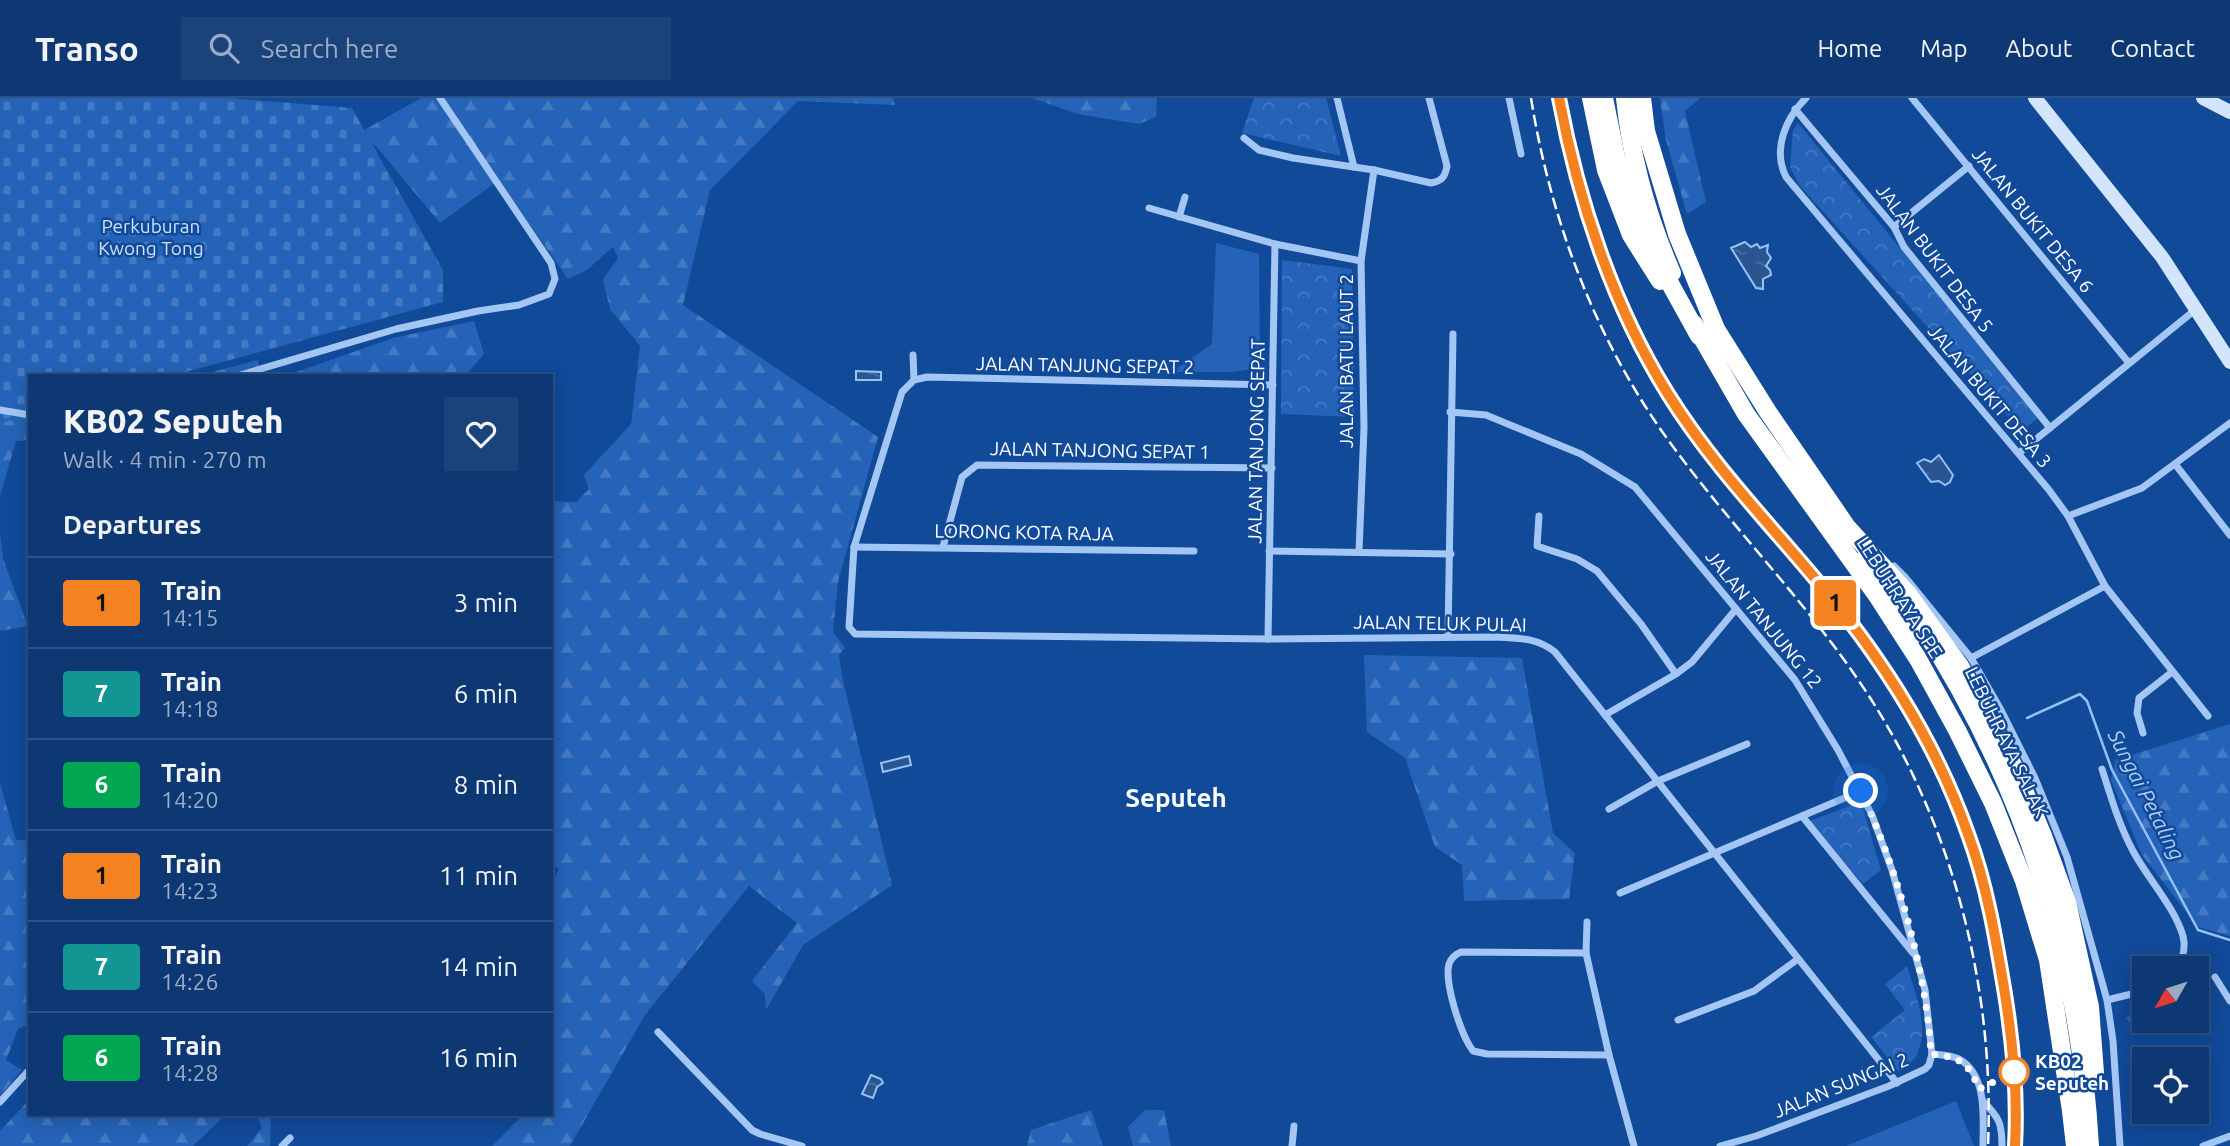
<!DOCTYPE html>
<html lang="en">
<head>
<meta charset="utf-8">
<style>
  :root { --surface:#0d3873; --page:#1b437b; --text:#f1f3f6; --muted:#9aacc4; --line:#2d5285 }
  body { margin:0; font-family:Ubuntu,sans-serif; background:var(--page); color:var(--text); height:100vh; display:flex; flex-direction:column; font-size:26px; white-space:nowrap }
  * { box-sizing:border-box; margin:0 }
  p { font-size:23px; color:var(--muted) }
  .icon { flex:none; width:38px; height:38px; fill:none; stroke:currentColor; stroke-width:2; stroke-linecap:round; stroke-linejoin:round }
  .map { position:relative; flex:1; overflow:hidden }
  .details { position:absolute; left:28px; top:276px; width:525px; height:742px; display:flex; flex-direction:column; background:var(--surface); border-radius:0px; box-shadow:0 4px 18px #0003,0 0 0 2px var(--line) }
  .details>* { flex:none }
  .badge { padding:0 14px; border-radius:5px; font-size:24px; line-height:46px }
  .needle { width:46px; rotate:231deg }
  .buttons { position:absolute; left:2132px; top:858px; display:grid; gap:14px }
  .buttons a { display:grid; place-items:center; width:77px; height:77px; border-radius:0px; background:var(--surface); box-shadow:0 4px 18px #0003,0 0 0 2px var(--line); font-size:35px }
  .you { position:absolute; width:35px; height:35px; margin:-18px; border:5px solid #fff; border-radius:50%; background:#1a73e8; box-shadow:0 0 0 10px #1a73e833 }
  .map>.badge { position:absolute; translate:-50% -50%; box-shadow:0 0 0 4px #fff }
  h2 { padding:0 35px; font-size:26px; line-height:63px }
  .round { display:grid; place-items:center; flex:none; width:74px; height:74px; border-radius:0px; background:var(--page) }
  .overview { display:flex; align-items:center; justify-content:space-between; height:119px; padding:0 35px }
  h1 { font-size:33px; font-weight:800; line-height:52px }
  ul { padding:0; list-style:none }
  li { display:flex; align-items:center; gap:21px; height:91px; padding:0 35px; border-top:2px solid var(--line) }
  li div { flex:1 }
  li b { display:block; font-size:26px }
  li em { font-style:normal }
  li .badge { min-width:77px; font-weight:700; text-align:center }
  header { display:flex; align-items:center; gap:42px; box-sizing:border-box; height:98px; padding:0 35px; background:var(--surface); border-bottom:2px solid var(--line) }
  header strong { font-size:33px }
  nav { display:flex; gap:38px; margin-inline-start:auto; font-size:24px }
  .search { width:490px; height:63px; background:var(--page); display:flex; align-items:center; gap:18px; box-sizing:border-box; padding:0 24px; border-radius:0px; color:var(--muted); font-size:26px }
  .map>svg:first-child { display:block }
  .green { fill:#2463b8 }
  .forest { fill:url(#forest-firs) }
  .cemetery { fill:url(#cemetery-stones) }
  .park { fill:url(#park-crowns) }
  .water { fill:url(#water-ripples); stroke:#95c1f7; stroke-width:2 }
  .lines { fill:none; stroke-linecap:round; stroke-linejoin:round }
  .stream { stroke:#95c1f7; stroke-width:2.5 }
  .street { stroke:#a3c6f4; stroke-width:7 }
  .secondary { stroke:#d3e4fd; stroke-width:14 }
  .highway { stroke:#fff; stroke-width:18 }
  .rail { stroke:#fff; stroke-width:2.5; stroke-dasharray:12 5; stroke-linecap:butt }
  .highway-bridge { stroke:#fff; stroke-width:18 }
  .line-casing { stroke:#fff; stroke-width:16 }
  .line { stroke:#f58220; stroke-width:10 }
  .walk { stroke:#fff; stroke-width:7; stroke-dasharray:0 12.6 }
  .stop-dot { fill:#fff; stroke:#f58220; stroke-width:3.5 }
  .labels { text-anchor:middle; stroke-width:5; stroke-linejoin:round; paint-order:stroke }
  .street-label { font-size:19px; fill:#fff; stroke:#114a99 }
  .park-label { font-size:19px; fill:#cbe1fe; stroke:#114a99 }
  .stop-label { font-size:19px; font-weight:bold; fill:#fff; stroke:#114a99; text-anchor:start }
  .water-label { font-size:21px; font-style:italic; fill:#b0d0fa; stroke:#114a99 }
  .district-label { font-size:26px; font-weight:bold; fill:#fff; stroke:#114a99 }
</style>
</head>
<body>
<header>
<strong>Transo</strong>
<div class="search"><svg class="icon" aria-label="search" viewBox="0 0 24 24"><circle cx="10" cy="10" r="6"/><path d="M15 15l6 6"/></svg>Search here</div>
<nav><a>Home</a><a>Map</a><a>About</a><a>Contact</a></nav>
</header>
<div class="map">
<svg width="2230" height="1048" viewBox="0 0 2230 1048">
  <defs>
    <pattern id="forest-firs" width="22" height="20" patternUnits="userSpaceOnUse" patternTransform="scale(1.75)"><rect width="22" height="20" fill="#2463b8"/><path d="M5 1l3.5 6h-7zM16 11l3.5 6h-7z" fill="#457ac3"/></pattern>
    <pattern id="cemetery-stones" width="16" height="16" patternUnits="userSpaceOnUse" patternTransform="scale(1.75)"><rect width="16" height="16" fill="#2463b8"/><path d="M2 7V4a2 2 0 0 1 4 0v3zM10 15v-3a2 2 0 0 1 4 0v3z" fill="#457ac3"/></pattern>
    <pattern id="park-crowns" width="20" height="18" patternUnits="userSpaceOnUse" patternTransform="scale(1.75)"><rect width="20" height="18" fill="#2463b8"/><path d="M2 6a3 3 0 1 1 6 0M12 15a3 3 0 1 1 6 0" fill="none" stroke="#457ac3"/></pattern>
    <pattern id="water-ripples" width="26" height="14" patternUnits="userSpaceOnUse" patternTransform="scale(1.75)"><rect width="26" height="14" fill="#2b5590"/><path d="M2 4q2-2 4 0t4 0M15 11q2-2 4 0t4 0" fill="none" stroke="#4b6ea1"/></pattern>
  </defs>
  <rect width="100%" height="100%" fill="#114a99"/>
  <g class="green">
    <path d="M1216 145 1259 156 1260 270 1233 274H1172L1212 246Z"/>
    <path d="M2144 908V922L2133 930 2126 920Z"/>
    <path d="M1956 1003 1974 1048H1846Z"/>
  </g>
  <g class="forest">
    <path d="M421 0H893L895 7 798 3 710 92 683 207 878 339 838 484 833 534 845 550 839 557 842 578 892 787 803 847 766 912 765 896 752 883 797 825 749 788 645 917 570 1048H492L523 1017H551V786L559 771 551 766V406L554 403 576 404 589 391 584 377 631 326 640 248 610 211 603 181 618 160 613 149 587 172 568 181 499 82 440 125 375 47 350 40Z"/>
    <path d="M1032 0H1157L1156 19 1139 26 1078 16Z"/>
    <path d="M1660 0H1700L1685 13 1706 104 1687 116 1666 42Z"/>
    <path d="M474 223 484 256 465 278H285L393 240Z"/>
    <path d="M258 262 260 278H197Z"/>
    <path d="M30 314V342L16 343 0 398V316Z"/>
    <path d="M0 433 3 461 28 528 0 533Z"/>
    <path d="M1364 557 1522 560 1553 735 1575 755 1569 801 1464 803 1462 767 1435 749 1405 660 1367 634Z"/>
    <path d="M2230 626V838L2198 829 2142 757 2111 682 2116 662Z"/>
    <path d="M0 685 16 742H30V925L18 931 6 962 22 972 0 998Z"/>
    <path d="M30 1001V1017H225L193 1048H0V1033Z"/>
    <path d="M1091 1012 1103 1048H1027L1031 1032Z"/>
    <path d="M1145 1012H1164L1171 1048H1133L1128 1029Z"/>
    <path d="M257 1017H271L270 1048H247L262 1030Z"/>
  </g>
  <path class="cemetery" d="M0 0H230L352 10 443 172V204L171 278H30V317L0 325Z"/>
  <g class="park">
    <path d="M1254 0H1326L1341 58 1242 35Z"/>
    <path d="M1798 25 2038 319 2027 329 2017 328 1799 87 1790 69 1793 32Z"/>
    <path d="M1282 162 1352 171 1354 319 1281 316Z"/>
    <path d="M1861 704 1881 772 1863 786 1809 723Z"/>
    <path d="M1907 868C1915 894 1929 927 1918 954 1916 962 1905 968 1899 974L1871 939 1905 912 1885 886Z"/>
  </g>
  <g class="water">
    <path d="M1745 144 1751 149 1757 146 1760 150 1768 147 1767 154 1771 160 1766 168 1770 172 1771 177 1763 181V191L1756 190 1731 150Z"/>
    <path d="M856 273 881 274V282H856Z"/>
    <path d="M1939 357 1953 377 1950 384 1945 387 1939 383 1931 384 1917 365 1924 361 1931 364Z"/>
    <path d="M909 658 911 667 883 674 881 665Z"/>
    <path d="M871 977 881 981 883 985 877 989 873 1000 862 996Z"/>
  </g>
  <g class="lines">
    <path class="stream" d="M2027 620 2080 596 2087 603 2112 672 2198 832 2230 842"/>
    <g class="street">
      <path d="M1337 0 1354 69"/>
      <path d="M1509 0 1521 56"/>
      <path d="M1806 0C1786 20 1772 51 1786 79L2049 392 2068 418 2105 488 2208 618"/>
      <path d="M1912 0 2129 265"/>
      <path d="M1795 11 1894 129 1904 149 2050 330"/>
      <path d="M1244 40 1259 52 1293 60 1374 72 1431 85C1442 83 1445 79 1447 68L1429 0"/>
      <path d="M1149 110 1275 146 1361 163"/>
      <path d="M1179 119 1185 99"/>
      <path d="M1894 129 1969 68"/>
      <path d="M913 257 914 282"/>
      <path d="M237 278 396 231 478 213 519 207 549 196 555 181 551 165 440 0"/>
      <path d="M1273 287 927 279 914 282 902 294 854 449 849 529 855 536 1268 541 1497 539C1520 540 1537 540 1555 554L1897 985"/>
      <path d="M0 312 30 317"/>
      <path d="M1450 314 1486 317 1581 356 1635 389 1795 582 1838 652 1872 717 1892 772 1925 892 1932 956 1929 967 1925 971 1889 988 1756 1038 1720 1048"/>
      <path d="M2019 355 2195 212"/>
      <path d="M2175 366 2230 437"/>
      <path d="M1539 418 1537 448 1577 461 1597 473 1641 526 1676 576"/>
      <path d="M2068 418 2142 390 2230 325"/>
      <path d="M854 449 1194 453"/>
      <path d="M943 449 962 379 977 367 1272 370"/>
      <path d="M1269 453 1451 456"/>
      <path d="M1359 454 1364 330 1361 163 1374 72"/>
      <path d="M1894 468 1905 479 1971 560 2001 612 2035 680 2067 759 2107 902 2113 943 2120 1048"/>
      <path d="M1448 539 1453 236"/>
      <path d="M1268 541 1275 146"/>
      <path d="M1971 560 2105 488"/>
      <path d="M1605 617 1676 576 1692 564 1736 511"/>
      <path d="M2143 635 2137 615 2139 600 2172 574"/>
      <path d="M2102 671C2111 699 2119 727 2133 753 2148 781 2174 808 2183 838 2186 849 2183 860 2178 870"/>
      <path d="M1609 711 1658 683 1747 646"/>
      <path d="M1802 718 1913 855"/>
      <path d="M1620 795 1861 693"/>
      <path d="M1587 824 1586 855 1609 957 1634 1048"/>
      <path d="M1586 855 1461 854C1456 856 1451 860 1449 866 1444 885 1461 937 1473 953L1487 956 1609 957"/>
      <path d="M2215 879 2230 903"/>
      <path d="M2107 902 2144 893"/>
      <path d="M1678 922 1754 893 1798 861"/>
      <path d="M658 934 752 1032 760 1036 802 1048"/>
      <path d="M1932 956C1941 957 1950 957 1959 961 1988 977 1983 1021 1983 1048"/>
      <path d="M1983 1003C1999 1020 2002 1024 2002 1048"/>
      <path d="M0 1004 30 971"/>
      <path d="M282 1048 290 1040"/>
      <path d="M1292 1048 1294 1028"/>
      <path d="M2203 1048 2230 1038"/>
    </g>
    <g class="secondary">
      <path d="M2035 0 2162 159 2230 264"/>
      <path d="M2203 0 2230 14"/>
    </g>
    <g class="highway">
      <path d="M1591 0 1606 72 1631 137 1660 183"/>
      <path d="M1625 0C1631 59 1648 120 1672 175"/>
      <path d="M1694 226 1746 316 1878 499 1918 561 1957 632 1993 705 2024 783 2048 862 2071 1013 2075 1048"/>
      <path d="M1866 458 1919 537"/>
      <path d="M1918 522C2023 683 2079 856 2090 1048"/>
      <path d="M2043 738 2067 804 2090 909 2095 975"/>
    </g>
    <g class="rail">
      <path d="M1531 0C1551 125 1598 248 1674 350 1736 434 1810 508 1867 595 1953 727 1995 891 1988 1048"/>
      <path d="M1555 0C1575 103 1608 207 1664 296 1715 378 1785 445 1844 521 1894 585 1936 659 1965 736 1984 788 1994 847 2002 902 2009 950 2016 999 2012 1048"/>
    </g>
    <g class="highway-bridge">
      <path d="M1604 0 1616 59 1641 133 1699 238"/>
      <path d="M1642 0 1646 33 1677 136 1716 231 1768 314 1847 429 1908 496 1960 568 2016 673 2043 738"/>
    </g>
  </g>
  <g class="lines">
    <g class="line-casing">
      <path id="line" d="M1559 0C1578 102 1613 208 1668 296 1719 378 1789 445 1848 521 1897 585 1941 659 1968 736 1987 787 1996 842 2005 896 2013 946 2018 997 2015 1048"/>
    </g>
    <use href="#line" class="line"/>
    <path class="walk" d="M1861 693C1897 771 1926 870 1931 956 1960 959 1968 964 1979 991L2014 974"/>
  </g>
  <circle class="stop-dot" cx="2014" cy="974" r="14"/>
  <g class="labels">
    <g class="street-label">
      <text transform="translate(2033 122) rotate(51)" y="7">JALAN BUKIT DESA 6</text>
      <text transform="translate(1935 160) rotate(53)" y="7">JALAN BUKIT DESA 5</text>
      <text transform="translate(1346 263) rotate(-90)" y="7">JALAN BATU LAUT 2</text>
      <text transform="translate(1085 267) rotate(1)" y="7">JALAN TANJUNG SEPAT 2</text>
      <text transform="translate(1990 298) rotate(50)" y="7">JALAN BUKIT DESA 3</text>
      <text transform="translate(1256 343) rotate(-89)" y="7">JALAN TANJONG SEPAT</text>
      <text transform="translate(1100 352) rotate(1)" y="7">JALAN TANJONG SEPAT 1</text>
      <text transform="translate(1024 434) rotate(1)" y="7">LORONG KOTA RAJA</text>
      <text transform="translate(1900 499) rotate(57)" y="7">LEBUHRAYA SPE</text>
      <text transform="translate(1764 521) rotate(51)" y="7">JALAN TANJUNG 12</text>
      <text transform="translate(1440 525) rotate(1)" y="7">JALAN TELUK PULAI</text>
      <text transform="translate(2007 644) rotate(64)" y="7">LEBUHRAYA SALAK</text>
      <text transform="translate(1841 987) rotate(-22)" y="7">JALAN SUNGAI 2</text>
    </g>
    <g class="park-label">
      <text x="151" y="135">Perkuburan<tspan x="151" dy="22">Kwong Tong</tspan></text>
    </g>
    <g class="stop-label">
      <text x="2035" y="970">KB02<tspan x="2035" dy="22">Seputeh</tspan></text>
    </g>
    <g class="water-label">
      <text transform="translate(2146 697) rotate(63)" y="7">Sungai Petaling</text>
    </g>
    <g class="district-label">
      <text x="1176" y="709">Seputeh</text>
    </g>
  </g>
</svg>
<div class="buttons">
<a><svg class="needle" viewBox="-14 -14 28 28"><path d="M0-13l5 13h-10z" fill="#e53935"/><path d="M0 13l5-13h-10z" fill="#9aacc4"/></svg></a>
<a><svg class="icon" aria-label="locate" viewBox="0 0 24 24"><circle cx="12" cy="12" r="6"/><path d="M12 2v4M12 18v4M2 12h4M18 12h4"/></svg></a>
</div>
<div class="you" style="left:1861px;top:693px"></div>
<b class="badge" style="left:1835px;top:505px;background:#f58220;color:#111">1</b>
<section class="details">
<div class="overview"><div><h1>KB02 Seputeh</h1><p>Walk · 4 min · 270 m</p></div><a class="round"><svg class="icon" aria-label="heart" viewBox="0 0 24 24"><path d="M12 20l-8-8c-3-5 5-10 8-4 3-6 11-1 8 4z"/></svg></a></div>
<h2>Departures</h2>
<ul>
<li><span class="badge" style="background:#f58220;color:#111">1</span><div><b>Train</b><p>14:15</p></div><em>3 min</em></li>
<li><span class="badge" style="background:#139593;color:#fff">7</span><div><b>Train</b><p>14:18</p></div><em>6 min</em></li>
<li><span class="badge" style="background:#00a651;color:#fff">6</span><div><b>Train</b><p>14:20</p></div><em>8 min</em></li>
<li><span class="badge" style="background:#f58220;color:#111">1</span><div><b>Train</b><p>14:23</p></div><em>11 min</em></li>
<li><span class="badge" style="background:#139593;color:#fff">7</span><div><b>Train</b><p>14:26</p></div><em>14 min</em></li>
<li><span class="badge" style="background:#00a651;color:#fff">6</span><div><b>Train</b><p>14:28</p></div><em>16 min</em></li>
</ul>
</section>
</div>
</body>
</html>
